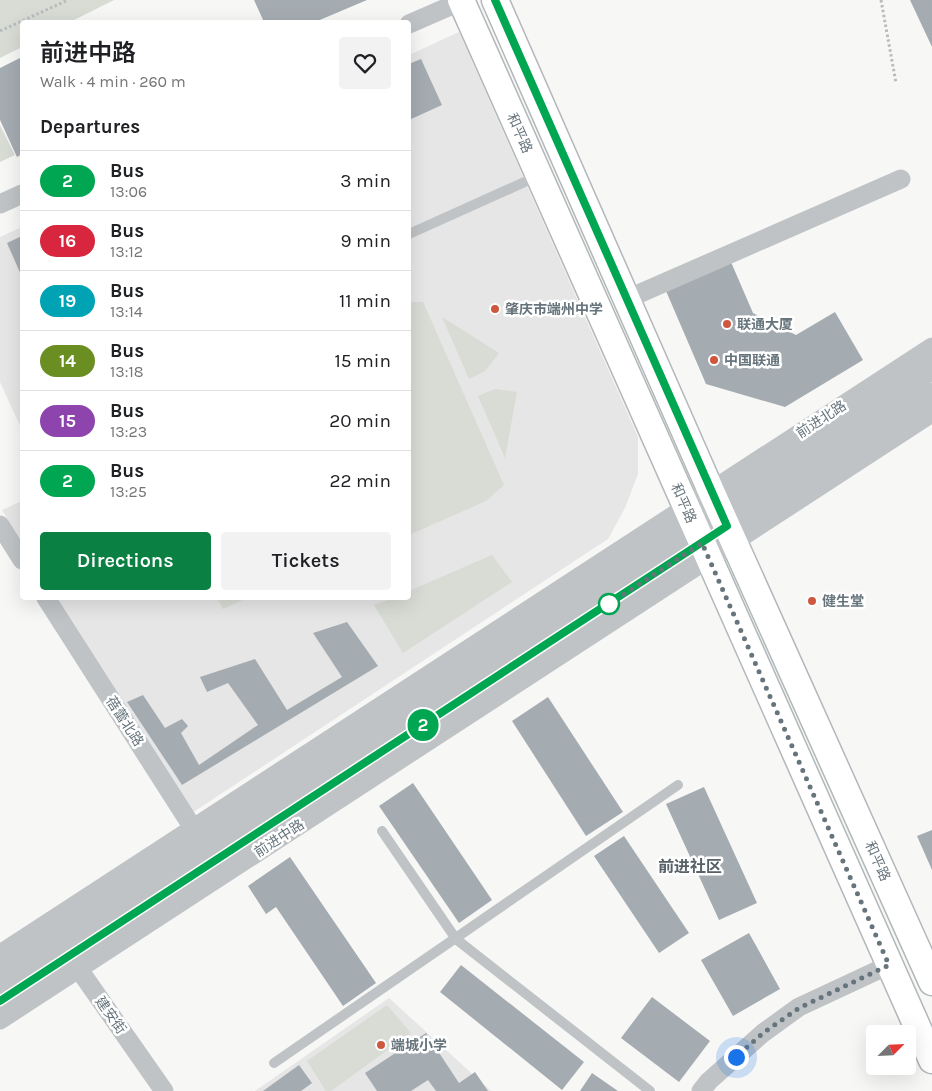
<!DOCTYPE html>
<html lang="en">
<head>
<meta charset="utf-8">
<style>
  :root { --surface:#fff; --page:#f2f2f2; --text:#202124; --muted:#757577; --line:#e0e0e0; --accent:#0b8043 }
  body { margin:0; font-family:Karla,"Noto Sans SC",sans-serif; background:var(--page); color:var(--text); height:100vh; display:flex; flex-direction:column; font-size:19px; white-space:nowrap }
  * { box-sizing:border-box; margin:0 }
  p { font-size:16px; color:var(--muted) }
  .icon { flex:none; width:28px; height:28px; fill:none; stroke:currentColor; stroke-width:2; stroke-linecap:round; stroke-linejoin:round }
  .map { position:relative; flex:1; overflow:hidden }
  .drawer { position:absolute; left:20px; top:20px; width:391px; height:580px; display:flex; flex-direction:column; background:var(--surface); border-radius:5px; box-shadow:0 5px 20px #0002 }
  .drawer>* { flex:none }
  .badge { padding:0 10px; border-radius:16px; font-size:18px; line-height:32px }
  .needle { width:32px; rotate:66deg }
  .controls { position:absolute; left:866px; top:1025px; display:grid; gap:10px }
  .controls a { display:grid; place-items:center; width:50px; height:50px; border-radius:5px; background:var(--surface); box-shadow:0 5px 20px #0002; font-size:25px }
  .you { position:absolute; width:25px; height:25px; margin:-12px; border:4px solid #fff; border-radius:50%; background:#1a73e8; box-shadow:0 0 0 8px #1a73e833 }
  .map>.badge { position:absolute; translate:-50% -50%; box-shadow:0 0 0 2px #fff }
  h2 { padding:0 20px; font-size:19px; line-height:45px }
  .round { display:grid; place-items:center; flex:none; width:52px; height:52px; border-radius:5px; background:var(--page) }
  .head { display:flex; align-items:center; justify-content:space-between; height:85px; padding:0 20px }
  h1 { font-size:24px; font-weight:600; line-height:38px }
  .cta { display:flex; gap:10px; margin-top:auto; padding:10px 20px }
  .cta a { flex:1; height:58px; border-radius:5px; background:var(--accent); color:#fff; font-size:20px; font-weight:600; line-height:58px; text-align:center }
  .cta a+a { background:var(--page); color:var(--text) }
  ul { padding:0; list-style:none }
  li { display:flex; align-items:center; gap:15px; height:60px; padding:0 20px; border-top:1px solid var(--line) }
  li div { flex:1 }
  li b { display:block; font-size:19px }
  li em { font-style:normal }
  li .badge { min-width:55px; font-weight:700; text-align:center }
  .map>svg:first-child { display:block }
  .built { fill:#e5e6e5 }
  .green { fill:#d8dcd5 }
  .building { fill:#a5acb1 }
  .lines { fill:none; stroke-linecap:round; stroke-linejoin:round }
  .secondary-casing { stroke:#b2b7ba; stroke-width:29 }
  .path { stroke:#b9bcbe; stroke-width:3; stroke-dasharray:2.5 2.5; stroke-linecap:butt }
  .service { stroke:#bfc3c6; stroke-width:10 }
  .minor { stroke:#bfc3c6; stroke-width:19 }
  .tertiary { stroke:#bfc3c6; stroke-width:24 }
  .secondary { stroke:#fff; stroke-width:26 }
  .line-casing { stroke:#fff; stroke-width:11 }
  .line { stroke:#00a651; stroke-width:8 }
  .walk { stroke:#66747c; stroke-width:5; stroke-dasharray:0 9 }
  .poi-dot { fill:#cd583f; stroke:#fff; stroke-width:2 }
  .stop-dot { fill:#fff; stroke:#00a651; stroke-width:2.5 }
  .labels { text-anchor:middle; stroke-width:5; stroke-linejoin:round; paint-order:stroke }
  .street-label { font-size:14px; fill:#66747c; stroke:#fff }
  .poi-label { font-size:14px; font-weight:bold; fill:#66747c; stroke:#fff; text-anchor:start }
  .quarter-label { font-size:16px; font-weight:bold; fill:#576268; stroke:#fff }
</style>
</head>
<body>
<div class="map">
<svg width="932" height="1091" viewBox="0 0 932 1091">
  <rect width="100%" height="100%" fill="#f7f7f5"/>
  <g class="built">
    <path d="M459 32 638 437V474L625 508 608 539 192 813 56 598H409V55Z"/>
    <path d="M22 227V430L0 382V237Z"/>
    <path d="M22 501V543L2 510Z"/>
    <path d="M389 998 491 1091H255Z"/>
  </g>
  <g class="green">
    <path d="M0 0H114L70 22H22V47L0 58Z"/>
    <path d="M0 125 15 155 0 162Z"/>
    <path d="M409 302H423L504 485 486 501 409 535Z"/>
    <path d="M442 317 499 353 485 371 469 379Z"/>
    <path d="M495 389 517 392 505 458 478 396Z"/>
    <path d="M492 555 512 582 403 653 374 605 393 598H409V591Z"/>
    <path d="M217 598H247L223 609Z"/>
    <path d="M387 1005 411 1033 331 1091H326L307 1061Z"/>
  </g>
  <g class="building">
    <path d="M254 0H367L315 22H264Z"/>
    <path d="M910 0H932V47Z"/>
    <path d="M22 57V154L17 157 0 120V68Z"/>
    <path d="M421 59 442 105 409 120V64Z"/>
    <path d="M22 236V277L7 243Z"/>
    <path d="M731 262 753 313 796 335 835 312 863 360 785 407 706 384 666 291Z"/>
    <path d="M347 622 378 666 182 785 127 702 143 695 165 728 182 719 188 726 181 733 199 765 258 725 228 683 207 692 200 677 255 659 287 710 342 677 313 633Z"/>
    <path d="M548 697 623 812 586 836 512 721Z"/>
    <path d="M413 783 492 900 459 923 379 806Z"/>
    <path d="M704 787 757 903 719 920 666 804Z"/>
    <path d="M932 830V870L917 836Z"/>
    <path d="M624 836 689 933 659 953 594 856Z"/>
    <path d="M290 857 376 983 343 1006 276 907 266 914 248 886Z"/>
    <path d="M749 933 780 989 733 1016 701 960Z"/>
    <path d="M461 965 584 1062 562 1090 440 992Z"/>
    <path d="M652 997 710 1041 679 1082 621 1038Z"/>
    <path d="M426 1033 459 1083 475 1072 488 1091H436L428 1080 411 1091H377L365 1073Z"/>
    <path d="M299 1065 312 1083 301 1091H263Z"/>
    <path d="M592 1073 618 1091H580Z"/>
  </g>
  <g class="lines">
    <g class="secondary-casing">
      <g id="secondary">
        <path d="M461 0 932 1060"/>
        <path d="M495 0 711 491 932 982"/>
      </g>
    </g>
    <g class="path">
      <path d="M881 0 896 83"/>
      <path d="M0 31 68 0"/>
    </g>
    <g class="service">
      <path d="M409 234 538 176"/>
      <path d="M382 831 456 939 650 1091"/>
      <path d="M274 1063 678 785"/>
    </g>
    <g class="minor">
      <path d="M409 24 464 0"/>
      <path d="M0 204 22 194"/>
      <path d="M627 299 901 179"/>
      <path d="M0 525 22 560"/>
      <path d="M46 598 200 839"/>
      <path d="M0 954 932 347"/>
      <path d="M71 958 164 1091"/>
      <path d="M0 1020 932 413"/>
      <path d="M701 1091 709 1081 763 1033 799 1007 889 965"/>
    </g>
    <g class="tertiary">
      <path d="M0 977 932 368"/>
      <path d="M0 1001 727 526 932 395"/>
    </g>
    <use href="#secondary" class="secondary"/>
  </g>
  <g class="lines">
    <g class="line-casing">
      <path id="line" d="M0 1001 727 526 495 0"/>
    </g>
    <use href="#line" class="line"/>
    <path class="walk" d="M609 604 702 543 889 965 799 1008 763 1033 736 1057"/>
  </g>
  <g class="poi-dot">
    <circle cx="495" cy="309" r="5"/>
    <circle cx="727" cy="324" r="5"/>
    <circle cx="714" cy="360" r="5"/>
    <circle cx="812" cy="601" r="5"/>
    <circle cx="381" cy="1045" r="5"/>
  </g>
  <circle class="stop-dot" cx="609" cy="604" r="10"/>
  <g class="labels">
    <g class="street-label">
      <text transform="translate(520 133) rotate(66)" y="5">和平路</text>
      <text transform="translate(821 419) rotate(-33)" y="5">前进北路</text>
      <text transform="translate(684 503) rotate(66)" y="5">和平路</text>
      <text transform="translate(125 721) rotate(57)" y="5">蓓蕾北路</text>
      <text transform="translate(279 838) rotate(-33)" y="5">前进中路</text>
      <text transform="translate(878 861) rotate(66)" y="5">和平路</text>
      <text transform="translate(111 1015) rotate(55)" y="5">建安街</text>
    </g>
    <g class="poi-label">
      <text x="505" y="314">肇庆市端州中学</text>
      <text x="737" y="329">联通大厦</text>
      <text x="724" y="365">中国联通</text>
      <text x="822" y="606">健生堂</text>
      <text x="391" y="1050">端城小学</text>
    </g>
    <g class="quarter-label">
      <text x="690" y="872">前进社区</text>
    </g>
  </g>
</svg>
<div class="controls">
<a><svg class="needle" viewBox="-14 -14 28 28"><path d="M0-13l5 13h-10z" fill="#e53935"/><path d="M0 13l5-13h-10z" fill="#757577"/></svg></a>
</div>
<div class="you" style="left:736px;top:1057px"></div>
<b class="badge" style="left:423px;top:725px;background:#00a651;color:#fff">2</b>
<section class="drawer">
<div class="head"><div><h1>前进中路</h1><p>Walk · 4 min · 260 m</p></div><a class="round"><svg class="icon" aria-label="heart" viewBox="0 0 24 24"><path d="M12 20l-8-8c-3-5 5-10 8-4 3-6 11-1 8 4z"/></svg></a></div>
<h2>Departures</h2>
<ul>
<li><span class="badge" style="background:#00a651;color:#fff">2</span><div><b>Bus</b><p>13:06</p></div><em>3 min</em></li>
<li><span class="badge" style="background:#d7263d;color:#fff">16</span><div><b>Bus</b><p>13:12</p></div><em>9 min</em></li>
<li><span class="badge" style="background:#00a3b4;color:#fff">19</span><div><b>Bus</b><p>13:14</p></div><em>11 min</em></li>
<li><span class="badge" style="background:#6b8e23;color:#fff">14</span><div><b>Bus</b><p>13:18</p></div><em>15 min</em></li>
<li><span class="badge" style="background:#8e44ad;color:#fff">15</span><div><b>Bus</b><p>13:23</p></div><em>20 min</em></li>
<li><span class="badge" style="background:#00a651;color:#fff">2</span><div><b>Bus</b><p>13:25</p></div><em>22 min</em></li>
</ul>
<div class="cta"><a>Directions</a><a>Tickets</a></div>
</section>
</div>
</body>
</html>
